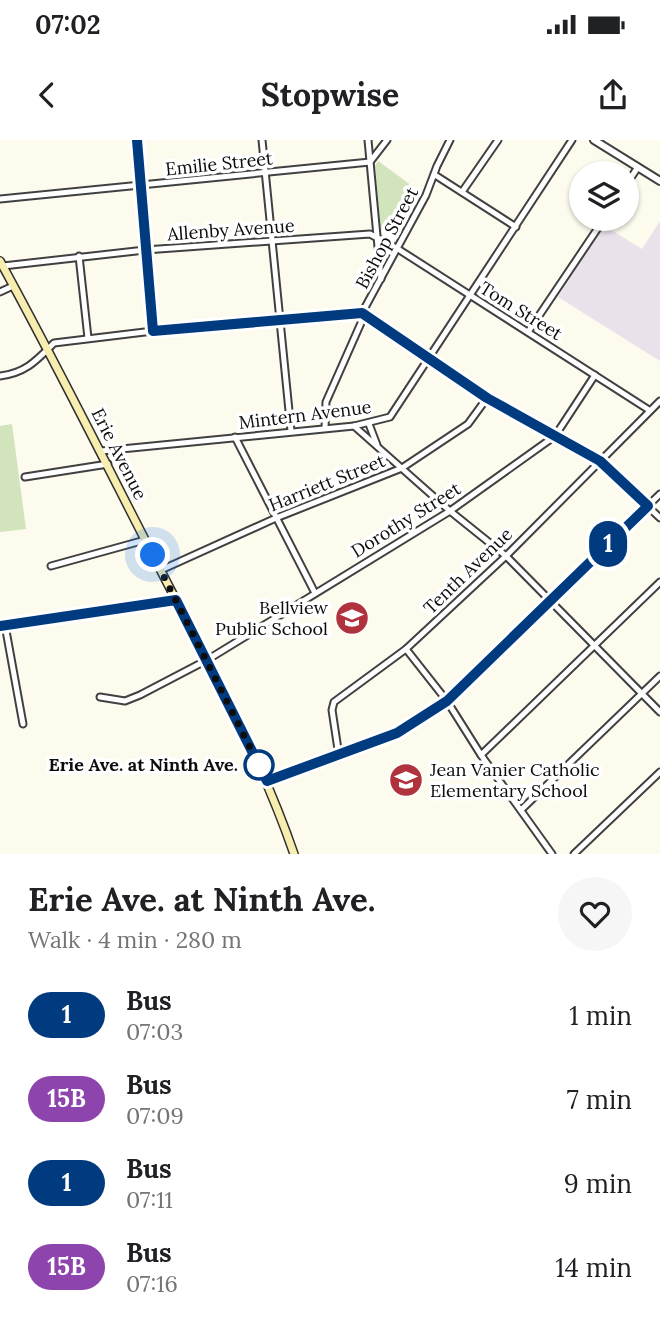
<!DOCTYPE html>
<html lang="en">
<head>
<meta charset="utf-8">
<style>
  :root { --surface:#fff; --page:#f6f6f6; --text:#202124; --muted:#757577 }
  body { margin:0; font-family:Lora,serif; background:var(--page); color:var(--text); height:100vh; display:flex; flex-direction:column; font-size:26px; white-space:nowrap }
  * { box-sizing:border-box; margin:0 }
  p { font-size:23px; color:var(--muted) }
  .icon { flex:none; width:38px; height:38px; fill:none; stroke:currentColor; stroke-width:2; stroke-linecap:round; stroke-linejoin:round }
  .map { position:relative; height:714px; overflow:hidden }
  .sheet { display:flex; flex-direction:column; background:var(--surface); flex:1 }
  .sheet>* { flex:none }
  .badge { padding:0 14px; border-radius:23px; font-size:24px; line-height:46px }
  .fabs { position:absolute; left:569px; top:21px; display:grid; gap:14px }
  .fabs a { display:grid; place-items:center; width:70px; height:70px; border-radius:50%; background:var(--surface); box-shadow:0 2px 5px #0004; font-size:35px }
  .you { position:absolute; width:35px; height:35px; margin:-18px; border:5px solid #fff; border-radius:50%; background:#1a73e8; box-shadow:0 0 0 10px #1a73e833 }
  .map>.badge { position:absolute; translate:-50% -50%; box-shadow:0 0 0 4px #fff }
  .round { display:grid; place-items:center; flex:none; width:74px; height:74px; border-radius:37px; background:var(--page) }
  .summary { display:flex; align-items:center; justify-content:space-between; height:119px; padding:0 28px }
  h1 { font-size:33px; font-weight:800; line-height:52px }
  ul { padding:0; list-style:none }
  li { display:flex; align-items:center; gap:21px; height:84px; padding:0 28px }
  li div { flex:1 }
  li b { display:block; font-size:26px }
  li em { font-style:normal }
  li .badge { min-width:77px; font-weight:700; text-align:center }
  .status { display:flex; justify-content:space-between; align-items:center; height:49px; padding:0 35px; background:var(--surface); direction:ltr }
  .status svg { height:19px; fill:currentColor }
  header { display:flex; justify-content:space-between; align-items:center; height:91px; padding:0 28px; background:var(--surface); font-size:32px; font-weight:800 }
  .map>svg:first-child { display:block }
  .industrial { fill:#e9e2eb }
  .green { fill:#d2e4bb }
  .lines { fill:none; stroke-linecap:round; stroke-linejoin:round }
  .minor-casing { stroke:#404040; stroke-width:9 }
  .tertiary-casing { stroke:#404040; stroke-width:10 }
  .secondary-casing { stroke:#2f2f2f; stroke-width:10 }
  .minor { stroke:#fff; stroke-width:5 }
  .tertiary { stroke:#fff; stroke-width:6 }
  .secondary { stroke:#f7edaf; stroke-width:7 }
  .line-casing { stroke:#fff; stroke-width:16 }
  .line { stroke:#003b80; stroke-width:10 }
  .walk { stroke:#0d0d0d; stroke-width:7; stroke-dasharray:0 12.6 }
  .stop-dot { fill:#fff; stroke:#003b80; stroke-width:3.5 }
  .labels { text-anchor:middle; stroke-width:7; stroke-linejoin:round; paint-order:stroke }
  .street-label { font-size:18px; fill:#0d0d0d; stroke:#fff }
  .poi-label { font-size:18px; fill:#0d0d0d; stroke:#fff; text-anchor:end }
  .stop-label { font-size:18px; font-weight:bold; fill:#0d0d0d; stroke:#fff; text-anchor:end }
</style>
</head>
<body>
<div class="status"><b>07:02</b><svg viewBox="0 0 49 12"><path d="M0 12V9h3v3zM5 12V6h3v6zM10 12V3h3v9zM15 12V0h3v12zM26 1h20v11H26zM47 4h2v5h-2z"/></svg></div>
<header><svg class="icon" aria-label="back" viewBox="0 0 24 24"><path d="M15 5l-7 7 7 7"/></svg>Stopwise<svg class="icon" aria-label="share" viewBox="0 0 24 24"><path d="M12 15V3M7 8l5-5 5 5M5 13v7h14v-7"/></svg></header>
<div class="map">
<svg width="660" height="714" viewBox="0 0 660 714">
  <rect width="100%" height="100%" fill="#fdfaee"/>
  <path class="industrial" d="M660 81V221L558 157 603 85 642 109Z"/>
  <g class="green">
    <path d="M378 21 419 51 394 97 381 90 375 26Z"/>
    <path d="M12 284 26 389 0 392V286Z"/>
  </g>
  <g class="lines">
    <g class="minor-casing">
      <g id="minor">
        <path d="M137 0 153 191"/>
        <path d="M262 0 291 291"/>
        <path d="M368 0 381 139"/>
        <path d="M435 35 516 87"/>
        <path d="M626 45 638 27"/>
        <path d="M462 52 498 0"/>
        <path d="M0 59 370 22 387 0"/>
        <path d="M79 116 88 198"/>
        <path d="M3 126 145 110 370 94 398 109 649 270"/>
        <path d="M0 152 13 146"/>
        <path d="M362 173 487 258 600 321 660 378"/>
        <path d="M528 192 604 79"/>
        <path d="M0 236C26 233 37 220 54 203L153 191 362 173"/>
        <path d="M369 284 377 305"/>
        <path d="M354 286 450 371 506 416 660 572"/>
        <path d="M325 288 326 262 361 183 362 173 426 55 437 26 450 0"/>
        <path d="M235 297 315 453"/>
        <path d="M101 311 354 286 390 277 572 0"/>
        <path d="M25 337 108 324"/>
        <path d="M51 426 145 400"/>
        <path d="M161 430 276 378 402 328 468 284 487 258"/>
        <path d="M5 485 23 584"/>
        <path d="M0 486 176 460"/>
        <path d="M406 509 447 561 481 615 552 714"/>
        <path d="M100 557 125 561 140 555 207 520 450 371 555 296 595 235"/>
        <path d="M481 615 660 442"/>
        <path d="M339 616 332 570 334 562 406 509 506 416 660 261"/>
        <path d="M267 641 397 593 447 561 660 354"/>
        <path d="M521 670 660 536"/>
        <path d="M574 714 660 632"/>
      </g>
    </g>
    <g class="tertiary-casing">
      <path id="tertiary" d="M594 0 660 41"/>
    </g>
    <g class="secondary-casing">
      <path id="secondary" d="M0 121C56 223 108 328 161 431 209 524 260 615 294 714"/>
    </g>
    <use href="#minor" class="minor"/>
    <use href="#tertiary" class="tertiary"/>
    <use href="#secondary" class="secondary"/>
  </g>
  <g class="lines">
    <g class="line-casing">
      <path id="line" d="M0 486 176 460 267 641 397 593 447 561 648 366 600 321 487 258 362 173 153 191 137 0"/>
    </g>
    <use href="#line" class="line"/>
    <path class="walk" d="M153 415 259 625"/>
  </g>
  <defs>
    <g id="school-disc" transform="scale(1.75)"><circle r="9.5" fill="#af323c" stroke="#fff"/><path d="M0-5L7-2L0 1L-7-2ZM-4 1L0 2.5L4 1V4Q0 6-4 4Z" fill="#fff"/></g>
  </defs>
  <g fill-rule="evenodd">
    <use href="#school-disc" x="352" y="478"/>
    <use href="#school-disc" x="406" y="640"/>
  </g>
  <circle class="stop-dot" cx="259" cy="625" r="14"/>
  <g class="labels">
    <g class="street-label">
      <text transform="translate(219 24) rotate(-6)" y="6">Emilie Street</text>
      <text transform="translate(231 90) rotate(-4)" y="6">Allenby Avenue</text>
      <text transform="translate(387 98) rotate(-62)" y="6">Bishop Street</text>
      <text transform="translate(521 171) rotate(32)" y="6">Tom Street</text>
      <text transform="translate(305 275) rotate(-7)" y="6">Mintern Avenue</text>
      <text transform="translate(119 314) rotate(63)" y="6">Erie Avenue</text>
      <text transform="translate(327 343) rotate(-22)" y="6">Harriett Street</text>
      <text transform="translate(406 380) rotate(-32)" y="6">Dorothy Street</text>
      <text transform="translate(468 431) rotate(-44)" y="6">Tenth Avenue</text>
    </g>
    <g class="poi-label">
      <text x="328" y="474">Bellview<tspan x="328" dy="21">Public School</tspan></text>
      <text x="430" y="636" text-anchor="start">Jean Vanier Catholic<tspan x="430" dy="21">Elementary School</tspan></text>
    </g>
    <g class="stop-label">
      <text x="238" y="631">Erie Ave. at Ninth Ave.</text>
    </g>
  </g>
</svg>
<div class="fabs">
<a><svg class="icon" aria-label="layers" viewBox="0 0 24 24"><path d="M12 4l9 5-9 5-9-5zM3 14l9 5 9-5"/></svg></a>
</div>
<div class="you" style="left:153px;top:415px"></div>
<b class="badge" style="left:608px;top:404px;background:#003b80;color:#fff">1</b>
</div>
<section class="sheet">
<div class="summary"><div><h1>Erie Ave. at Ninth Ave.</h1><p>Walk · 4 min · 280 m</p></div><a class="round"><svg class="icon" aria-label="heart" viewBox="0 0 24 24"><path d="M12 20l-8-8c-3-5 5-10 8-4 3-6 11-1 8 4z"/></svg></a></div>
<ul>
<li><span class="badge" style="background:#003b80;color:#fff">1</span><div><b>Bus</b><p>07:03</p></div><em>1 min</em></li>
<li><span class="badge" style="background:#8e44ad;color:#fff">15B</span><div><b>Bus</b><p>07:09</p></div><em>7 min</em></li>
<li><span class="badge" style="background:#003b80;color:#fff">1</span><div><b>Bus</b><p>07:11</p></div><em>9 min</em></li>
<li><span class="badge" style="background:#8e44ad;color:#fff">15B</span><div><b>Bus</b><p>07:16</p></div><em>14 min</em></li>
</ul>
</section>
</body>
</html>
